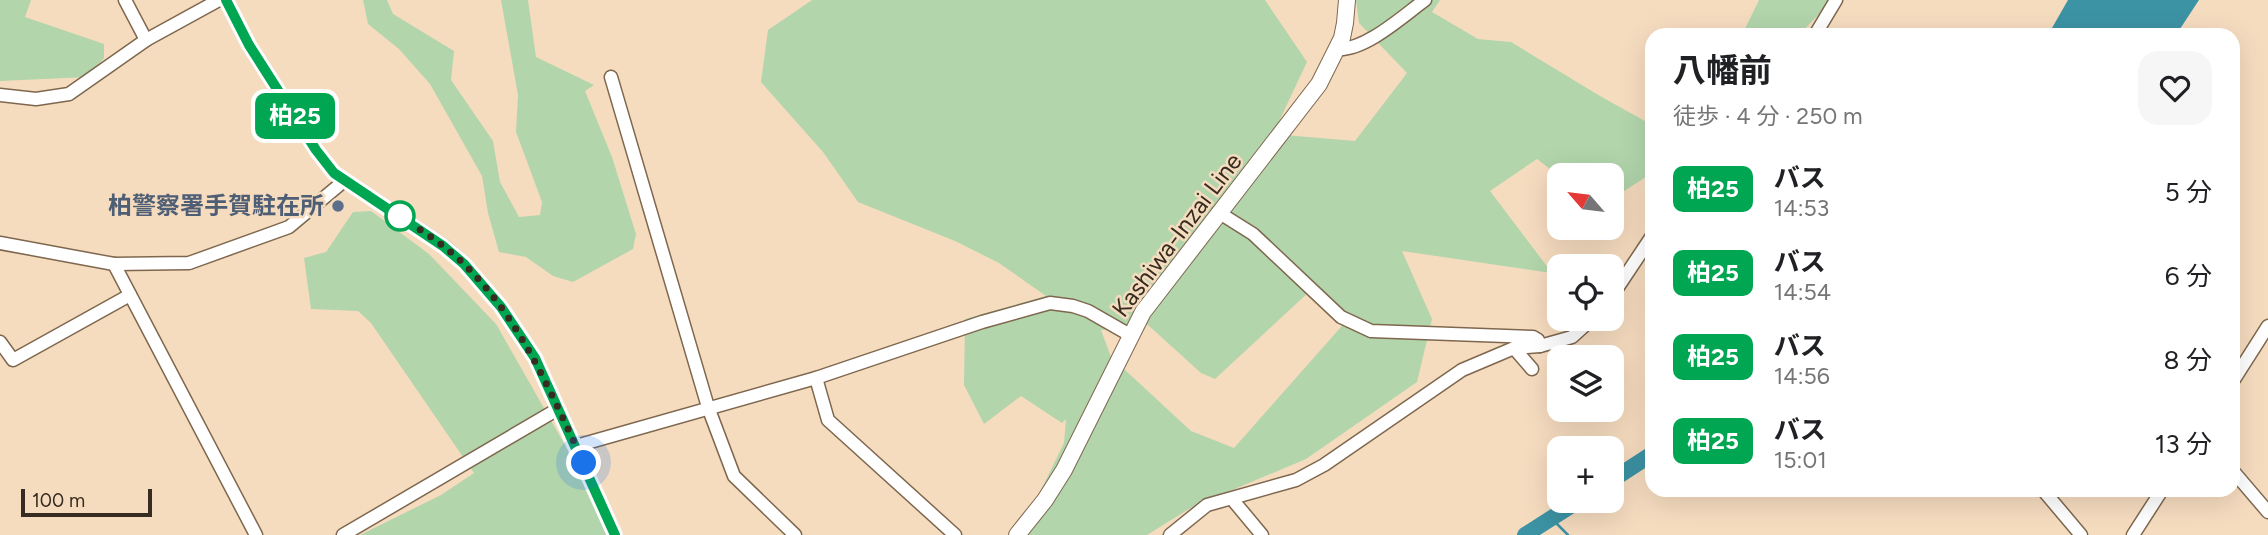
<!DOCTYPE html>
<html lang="ja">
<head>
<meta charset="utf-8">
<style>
  :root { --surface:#fff; --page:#f6f6f6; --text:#202124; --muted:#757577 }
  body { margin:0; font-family:Figtree,"Noto Sans JP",sans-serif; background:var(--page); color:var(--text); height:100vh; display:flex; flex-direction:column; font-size:26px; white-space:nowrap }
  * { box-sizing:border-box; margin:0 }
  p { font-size:23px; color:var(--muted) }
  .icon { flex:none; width:38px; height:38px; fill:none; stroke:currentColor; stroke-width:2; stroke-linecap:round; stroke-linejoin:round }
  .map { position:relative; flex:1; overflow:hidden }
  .details { position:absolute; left:1645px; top:28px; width:595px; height:469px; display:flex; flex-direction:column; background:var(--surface); border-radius:21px; box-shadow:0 7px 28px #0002 }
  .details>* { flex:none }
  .badge { padding:0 14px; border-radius:10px; font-size:24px; line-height:46px }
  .needle { width:46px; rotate:298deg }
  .buttons { position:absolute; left:1547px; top:163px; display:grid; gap:14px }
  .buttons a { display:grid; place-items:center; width:77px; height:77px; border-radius:14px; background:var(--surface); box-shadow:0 7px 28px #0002; font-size:35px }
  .scale { position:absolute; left:21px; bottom:18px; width:131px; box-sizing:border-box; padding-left:7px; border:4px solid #362c21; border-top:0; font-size:19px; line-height:24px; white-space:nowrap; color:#362c21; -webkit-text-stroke:5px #f6dcbf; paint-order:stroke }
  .you { position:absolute; width:35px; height:35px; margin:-18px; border:5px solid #fff; border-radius:50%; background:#1a73e8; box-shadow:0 0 0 10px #1a73e833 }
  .map>.badge { position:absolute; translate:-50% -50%; box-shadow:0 0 0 4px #fff }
  .round { display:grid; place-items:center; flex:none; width:74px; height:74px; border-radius:21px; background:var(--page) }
  .head { display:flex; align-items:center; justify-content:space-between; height:119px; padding:0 28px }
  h1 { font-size:33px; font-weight:700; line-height:52px }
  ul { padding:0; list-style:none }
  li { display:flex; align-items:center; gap:21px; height:84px; padding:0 28px }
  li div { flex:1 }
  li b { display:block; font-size:26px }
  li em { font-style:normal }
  li .badge { min-width:77px; font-weight:700; text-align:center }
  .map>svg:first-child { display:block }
  .green { fill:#b2d5ac; fill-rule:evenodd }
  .water { fill:#3c93a4 }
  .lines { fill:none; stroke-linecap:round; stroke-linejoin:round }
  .stream { stroke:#3c93a4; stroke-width:2.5 }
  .river { stroke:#3c93a4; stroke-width:16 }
  .minor-casing { stroke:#7e674e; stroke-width:15 }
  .major-casing { stroke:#7e674e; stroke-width:18 }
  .minor { stroke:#fff; stroke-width:12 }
  .major { stroke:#fff; stroke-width:16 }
  .line-casing { stroke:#fff; stroke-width:16 }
  .line { stroke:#00a651; stroke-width:10 }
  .walk { stroke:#362c21; stroke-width:7; stroke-dasharray:0 12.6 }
  .service-dot { fill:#5c6f8a; stroke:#f6dcbf; stroke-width:2.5 }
  .stop-dot { fill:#fff; stroke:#00a651; stroke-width:3.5 }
  .labels { text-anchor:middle; stroke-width:5; stroke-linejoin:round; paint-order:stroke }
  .service-label { font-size:24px; font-weight:bold; fill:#4e5e75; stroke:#f6dcbf; text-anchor:end }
  .street-label { font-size:24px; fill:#362c21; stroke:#f6dcbf }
</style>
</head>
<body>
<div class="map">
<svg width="2268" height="535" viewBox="0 0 2268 535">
  <rect width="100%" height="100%" fill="#f6dcbf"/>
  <g class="green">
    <path d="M0 0H31L25 17 104 44V58L88 77 0 81Z"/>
    <path d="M363 0H387L393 14 454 51 451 80 493 141 500 182 519 217 540 215 542 202 516 132 518 95 501 0H528L536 57 594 85 585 91 612 157 636 234 633 249 573 282 553 276 526 257 499 252 488 213 482 176 430 84 399 49 368 24Z"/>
    <path d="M812 0H1265L1307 62 1273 134 1355 141 1407 73 1359 23 1356 0H1440L1432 12 1478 39 1511 42 1600 96 1652 125V173L1612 199V175L1559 176 1537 159 1490 191 1552 273 1402 251 1432 319 1417 382 1306 459 1192 507 1147 535H1019L1064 443 1066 419 1062 423 1021 396 984 424 964 385 965 319 1046 296 999 263 955 241 858 202 823 152 761 82 768 30ZM1310 291 1348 319 1234 448 1191 431 1111 357 1101 330 1148 325 1201 373 1215 379Z"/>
    <path d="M1759 0H1828L1819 14 1799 35H1742Z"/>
    <path d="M371 211 429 254 496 324 573 459 602 513 610 535H360L441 495 474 473 371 323 358 311 311 309 304 258 326 252 353 212Z"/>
  </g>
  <path class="water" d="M2068 0H2199L2176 35H2048Z"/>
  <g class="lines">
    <path class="stream" d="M1552 519 1568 535"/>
    <g class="river">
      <path d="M1612 480 1652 454"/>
      <path d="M1525 535 1580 500"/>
    </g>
    <g class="minor-casing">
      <g id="minor">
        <path d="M125 0 146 40"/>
        <path d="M226 0 249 45 316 150 334 173 444 246 464 264 501 307 535 358 615 535"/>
        <path d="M1815 35 1836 0"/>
        <path d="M1337 49C1365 51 1403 16 1425 0"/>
        <path d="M611 77 708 407 734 476 795 535"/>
        <path d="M0 95 36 99 69 94 146 40 219 0"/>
        <path d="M1218 212 1253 234 1341 317 1371 331 1533 337 1538 340 1540 346"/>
        <path d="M0 243 114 264 189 263 289 227 344 181"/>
        <path d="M114 264 256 535"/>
        <path d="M1612 296 1652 236"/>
        <path d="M0 342 13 360 130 295"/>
        <path d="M1514 348 1532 369"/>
        <path d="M816 378 828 420 955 535"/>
        <path d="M2233 381 2268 326"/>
        <path d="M576 446 816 378 982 322 1050 303 1073 306 1088 311 1130 335"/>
        <path d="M2233 471 2268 512"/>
        <path d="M2043 490 2081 535"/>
        <path d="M1232 499 1262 535"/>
        <path d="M343 535 558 409"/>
        <path d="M1170 535 1207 505 1296 480 1324 465 1462 370 1514 348 1540 346 1572 337 1593 318"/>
        <path d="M2133 535 2162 490"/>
      </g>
    </g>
    <g class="major-casing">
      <path id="major" d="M1017 535 1045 500 1064 470 1143 312 1319 84 1342 38 1345 23 1347 0"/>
    </g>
    <use href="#minor" class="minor"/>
    <use href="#major" class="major"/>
  </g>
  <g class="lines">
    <g class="line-casing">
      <path id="line" d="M226 0 249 45 316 150 334 173 443 246 464 264 501 307 535 358 615 535"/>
    </g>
    <use href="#line" class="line"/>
    <path class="walk" d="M400 216 394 213C418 228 442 243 463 263 521 319 550 392 584 463"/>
  </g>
  <circle class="service-dot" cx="338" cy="206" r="7"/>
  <circle class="stop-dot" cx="400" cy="216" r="14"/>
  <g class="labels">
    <g class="service-label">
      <text x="324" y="214">柏警察署手賀駐在所</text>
    </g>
    <g class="street-label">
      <text transform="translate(1177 235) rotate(-53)" y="8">Kashiwa-Inzai Line</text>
    </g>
  </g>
</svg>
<div class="buttons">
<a><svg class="needle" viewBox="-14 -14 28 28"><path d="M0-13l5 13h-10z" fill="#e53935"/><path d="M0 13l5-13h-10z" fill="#757577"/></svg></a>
<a><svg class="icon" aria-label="locate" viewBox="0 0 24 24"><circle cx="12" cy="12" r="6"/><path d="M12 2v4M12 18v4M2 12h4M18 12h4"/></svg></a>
<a><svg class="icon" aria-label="layers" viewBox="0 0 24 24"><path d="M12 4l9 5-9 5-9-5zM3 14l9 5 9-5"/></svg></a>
<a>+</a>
</div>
<div class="scale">100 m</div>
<div class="you" style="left:584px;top:463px"></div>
<b class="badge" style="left:295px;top:116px;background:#00a651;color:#fff">柏25</b>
<section class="details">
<div class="head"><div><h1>八幡前</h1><p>徒歩 · 4 分 · 250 m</p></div><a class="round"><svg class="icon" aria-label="heart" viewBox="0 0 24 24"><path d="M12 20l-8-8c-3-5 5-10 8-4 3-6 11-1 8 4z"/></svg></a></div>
<ul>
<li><span class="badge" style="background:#00a651;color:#fff">柏25</span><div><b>バス</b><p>14:53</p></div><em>5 分</em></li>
<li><span class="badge" style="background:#00a651;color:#fff">柏25</span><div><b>バス</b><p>14:54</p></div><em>6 分</em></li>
<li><span class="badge" style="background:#00a651;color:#fff">柏25</span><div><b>バス</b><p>14:56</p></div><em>8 分</em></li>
<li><span class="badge" style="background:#00a651;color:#fff">柏25</span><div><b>バス</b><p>15:01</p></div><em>13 分</em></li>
</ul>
</section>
</div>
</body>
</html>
